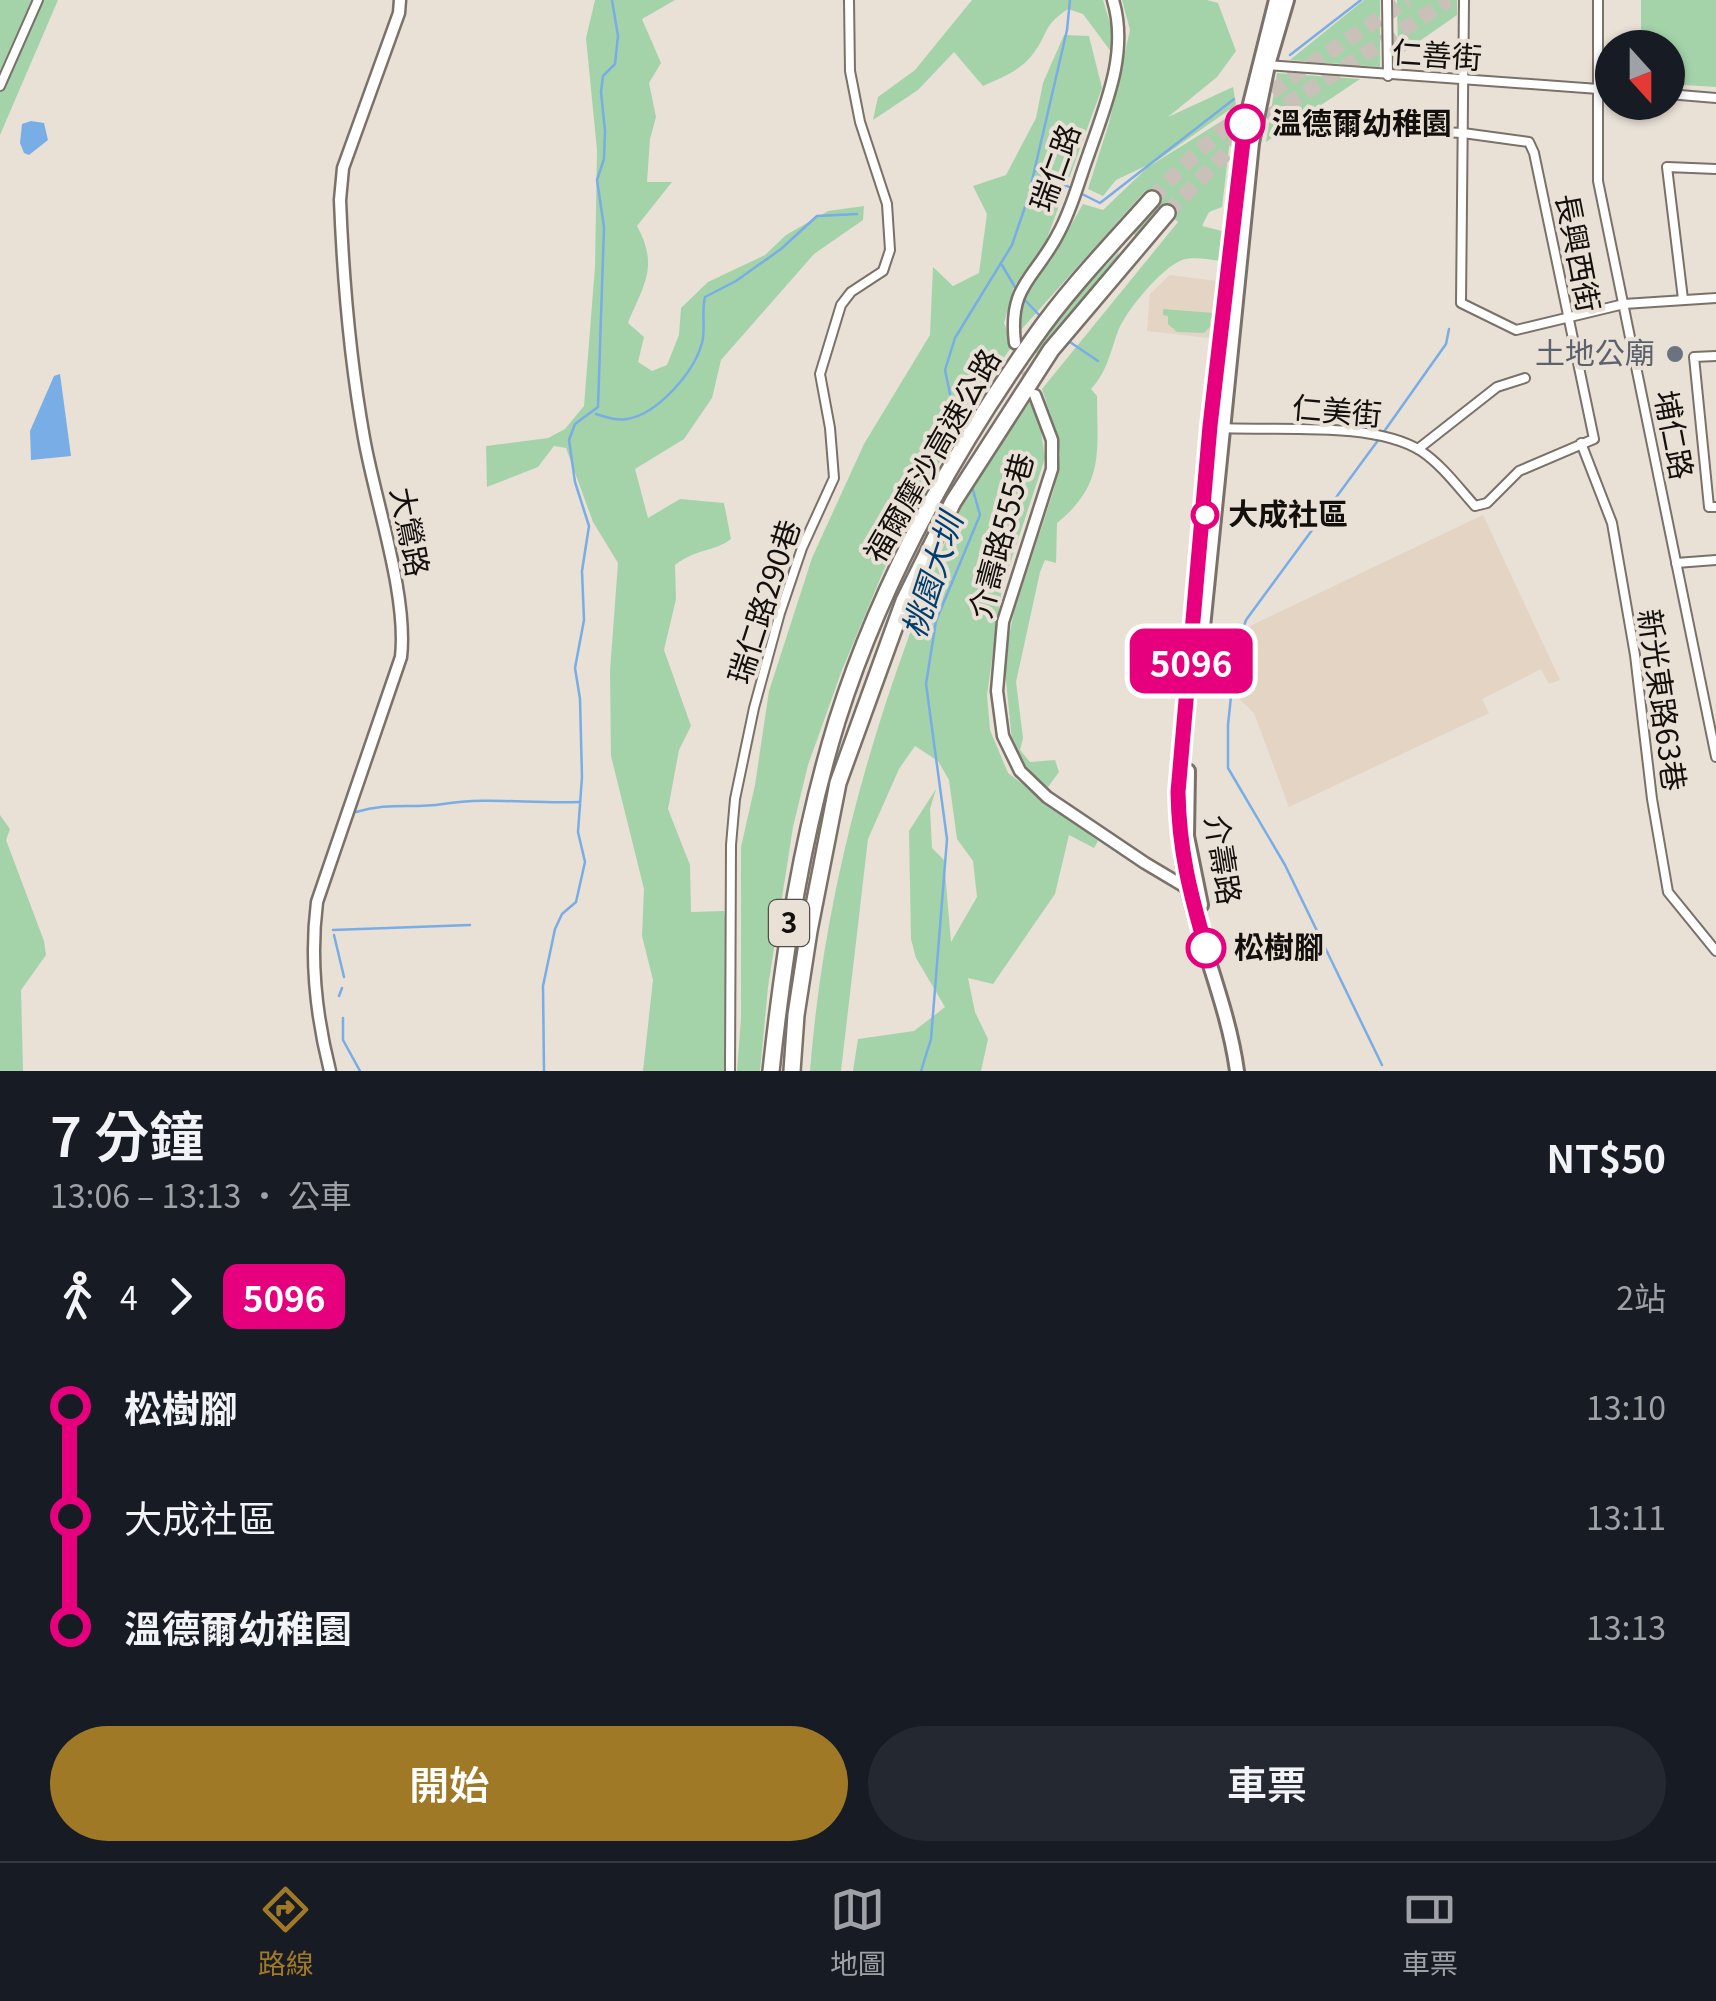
<!DOCTYPE html>
<html lang="zh-TW">
<head>
<meta charset="utf-8">
<style>
  :root { --surface:#171b24; --page:#242831; --text:#f1f3f6; --muted:#9ea1a6; --line:#363941; --accent:#9f7926 }
  body { margin:0; font-family:Georgia,"Noto Sans TC",serif; background:var(--page); color:var(--text); height:100vh; display:flex; flex-direction:column; font-size:38px; white-space:nowrap }
  * { box-sizing:border-box; margin:0 }
  p { font-size:32px; color:var(--muted) }
  .icon { flex:none; width:55px; height:55px; fill:none; stroke:currentColor; stroke-width:2; stroke-linecap:round; stroke-linejoin:round }
  .map { position:relative; height:1071px; overflow:hidden }
  .drawer { display:flex; flex-direction:column; background:var(--surface); flex:1 }
  .drawer>* { flex:none }
  .badge { padding:0 20px; border-radius:15px; font-size:35px; line-height:65px }
  .needle { width:65px; rotate:159deg }
  .fabs { position:absolute; left:1595px; top:30px; display:grid; gap:20px }
  .fabs a { display:grid; place-items:center; width:90px; height:90px; border-radius:50%; background:var(--surface); box-shadow:0 2px 8px #0004; font-size:50px }
  .map>.badge { position:absolute; translate:-50% -50%; box-shadow:0 0 0 5px #fff }
  .legs { display:flex; align-items:center; gap:15px; height:110px; padding:0 50px; font-size:32px }
  .legs p { margin-inline-start:auto }
  .headline { display:flex; align-items:center; justify-content:space-between; height:170px; padding:0 50px }
  h1 { font-size:55px; font-weight:600; line-height:75px }
  .action { display:flex; gap:20px; margin-top:auto; padding:20px 50px }
  .action a { flex:1; height:115px; border-radius:60px; background:var(--accent); color:#fff; font-size:40px; font-weight:600; line-height:115px; text-align:center }
  .action a+a { background:var(--page); color:var(--text) }
  ul { padding:0 50px; list-style:none }
  li { display:flex; align-items:center; gap:35px; height:110px; font-size:38px }
  li i { display:grid; place-items:center; width:15px; height:100%; margin:0 12px; background:currentColor }
  li i::after { content:''; width:25px; height:25px; margin:-12px; border:8px solid; border-radius:50%; background:var(--surface) }
  li p { margin-inline-start:auto }
  li:first-child i { background:linear-gradient(#0000 50%,currentColor 0) }
  li:last-child i { background:linear-gradient(currentColor 50%,#0000 0) }
  .tab-bar { display:flex; justify-content:space-around; align-items:center; height:140px; border-top:2px solid var(--line); background:var(--surface); font-size:28px; color:var(--muted) }
  .tab-bar a { display:grid; justify-items:center; gap:5px }
  .tab-bar .current { color:var(--accent) }
  .map>svg:first-child { display:block }
  .built { fill:#e3d4c4 }
  .green { fill:#a4d3aa }
  .water { fill:#78ade5 }
  .lines { fill:none; stroke-linecap:round; stroke-linejoin:round }
  .stream { stroke:#78ade5; stroke-width:2.5 }
  .tertiary-tunnel { stroke:#c9c1b8; stroke-width:10; stroke-dasharray:10 5; stroke-linecap:butt }
  .motorway-tunnel { stroke:#c9c1b8; stroke-width:15; stroke-dasharray:15 8; stroke-linecap:butt }
  .minor-casing { stroke:#7a7169; stroke-width:12 }
  .tertiary-casing { stroke:#7a7169; stroke-width:15 }
  .primary-casing { stroke:#7a7169; stroke-width:18 }
  .motorway-casing { stroke:#7a7169; stroke-width:20 }
  .minor { stroke:#fff; stroke-width:8 }
  .tertiary { stroke:#fff; stroke-width:10 }
  .primary { stroke:#fff; stroke-width:12 }
  .motorway { stroke:#fff; stroke-width:15 }
  .line-1-casing { stroke:#fff; stroke-width:22 }
  .line-1 { stroke:#e6007e; stroke-width:15 }
  .stop-1-dot { fill:#fff; stroke:#e6007e; stroke-width:5 }
  .worship-dot { fill:#6b7280; stroke:#e9e0d6; stroke-width:4 }
  .labels { text-anchor:middle; stroke-width:8; stroke-linejoin:round; paint-order:stroke }
  .shield { fill:#e9e0d6; stroke:#534e49; stroke-width:2.5 }
  .shield-label { font-size:28px; font-weight:bold; fill:#130f0c }
  .street-label { font-size:30px; fill:#130f0c; stroke:#e9e0d6 }
  .stop-label { font-size:30px; font-weight:bold; fill:#130f0c; stroke:#e9e0d6; text-anchor:start }
  .worship-label { font-size:30px; fill:#5b616d; stroke:#e9e0d6; text-anchor:end }
  .water-label { font-size:32px; font-style:italic; fill:#013e70; stroke:#e9e0d6 }
</style>
</head>
<body>
<div class="map">
<svg width="1716" height="1071" viewBox="0 0 1716 1071">
  <rect width="100%" height="100%" fill="#e9e0d6"/>
  <g class="built">
    <path d="M1170 275 1224 282 1217 339 1147 331 1150 294Z"/>
    <path d="M1483 515 1560 680 1549 684 1541 669 1482 699 1489 713 1289 807 1254 713 1226 686 1229 652 1250 626Z"/>
  </g>
  <g class="green">
    <path d="M0 0H58L0 135Z"/>
    <path d="M595 0H675L642 19 661 63 649 83 656 117 650 139 647 182H672L637 226C659 266 644 284 628 323L644 337 638 362 652 371 667 365 679 335 681 308 708 282 765 255 786 235 828 211 864 206 863 220 814 254 721 360 712 398 684 439 635 469 648 518 680 499 724 503 731 539C714 552 697 548 675 565L676 599 664 650 691 726 679 750 668 809 690 865 691 912 724 911 728 936 725 1071H643L653 980 642 936 644 889 611 756 610 671 618 563 593 522 566 448 554 446 538 467 487 487 486 446 548 438 565 429 584 406 595 267 597 150 586 38Z"/>
    <path d="M972 0H1103L1112 30V53L1083 14 1068 9C1042 26 1049 33 1033 54 1020 71 1001 78 983 86L954 52 918 90 873 120 878 97 915 70Z"/>
    <path d="M1122 0H1207L1218 3 1236 51 1217 77 1168 117 1233 87 1236 105 1158 160 1116 180 1103 196 1088 189 1109 123 1130 30Z"/>
    <path d="M1364 0H1380V67L1290 60Z"/>
    <path d="M1397 0H1457V15L1398 56Z"/>
    <path d="M1641 0H1716V87L1668 84V48L1641 47Z"/>
    <path d="M1064 35 1089 36 1102 88 1045 244 1014 287 1004 323 1012 343 1010 349 976 397 896 541 842 670 808 765 793 827 768 987 760 1071H737L741 1019V847L755 785 769 691 812 558 864 444 930 335 933 267 953 286 979 273 987 214 973 186 1006 175 1036 118 1043 83Z"/>
    <path d="M1277 73 1360 79 1266 142Z"/>
    <path d="M1233 114 1222 207 1209 212 1202 226 1226 232 1222 261C1210 260 1193 256 1182 260 1161 268 1126 311 1118 331 1110 353 1107 372 1091 389L1097 396C1097 452 1105 484 1057 523L1056 563 1045 560 1040 572 1016 682 1023 738 1020 750 1030 762 1055 760 1059 772 1048 787 1042 785 1018 757 1012 741 1004 660 1014 612 1054 489 1060 454 1056 432 1042 389 1178 222 1165 210 1140 236H1135L1133 231 1157 202 1145 191 1020 331 1016 323 1024 288 1050 262 1083 204 1103 210 1148 167Z"/>
    <path d="M1119 252 1118 256 1038 354 1033 353 1088 284Z"/>
    <path d="M1163 309 1214 313V319H1210L1211 326 1204 333 1177 332 1168 324V316L1163 315Z"/>
    <path d="M1031 400 1039 417 1045 458 1002 588 987 695 990 730 1008 773 1098 841 1094 848 1069 835 1055 894 993 984 968 978 975 1012 988 1039 981 1071H853L858 1039 914 1031 945 1007 916 958 911 939 909 831 936 789 930 809 932 848 944 860 951 942 977 897 973 861 957 839 949 780 938 761 915 746 899 769 868 839 841 1071H810C822 919 857 779 909 636 928 583 953 516 983 469 997 445 1015 423 1031 400Z"/>
    <path d="M0 815 10 829 6 840 44 941 46 955 21 990 23 1071H0Z"/>
  </g>
  <g class="water">
    <path d="M31 121 44 123 48 140 29 155 24 153 20 143 22 124Z"/>
    <path d="M60 374 71 456 31 460 30 431 54 376Z"/>
  </g>
  <g class="lines">
    <g class="stream">
      <path d="M1290 55 1361 0"/>
      <path d="M1035 170 1071 188"/>
      <path d="M1078 192 1100 203 1234 99"/>
      <path d="M1002 265 1018 292"/>
      <path d="M1023 298 1042 318"/>
      <path d="M1067 340 1098 361"/>
      <path d="M596 414C606 417 616 421 627 419 658 414 694 372 702 343 706 328 701 313 705 297L736 281 781 249 817 216 857 214"/>
      <path d="M1383 433 1446 344 1449 329"/>
      <path d="M959 437 945 370 955 338 1012 245 1028 198 1067 30 1070 0"/>
      <path d="M1379 439 1246 620 1236 649 1228 725V768L1285 865 1382 1065"/>
      <path d="M356 812C389 802 412 809 443 804 487 797 533 804 579 802"/>
      <path d="M333 930 470 925"/>
      <path d="M334 935 344 977"/>
      <path d="M339 996 342 988"/>
      <path d="M343 1018V1040L360 1071"/>
      <path d="M544 1071 543 986 555 929 562 914 576 902 585 862 578 832 582 777 580 699 575 668 584 620 582 571 589 526 575 482 569 440 575 424 598 407 604 227 597 180 604 159 605 131 601 92 603 76 615 64 618 36 612 0"/>
      <path d="M921 1071 931 1039 947 839 926 684 936 621 980 515 971 483"/>
    </g>
    <path class="tertiary-tunnel" d="M1015 343 1031 385"/>
    <g class="motorway-tunnel">
      <path d="M1152 199C1224 117 1317 60 1408 0"/>
      <path d="M1167 213 1240 139 1281 108 1449 0"/>
    </g>
    <g class="minor-casing">
      <g id="minor">
        <path d="M1387 0 1388 76"/>
        <path d="M1464 0 1461 303 1516 330 1624 304 1716 298"/>
        <path d="M1598 0V181L1716 757"/>
        <path d="M1268 65 1612 90"/>
        <path d="M0 86 38 0"/>
        <path d="M1668 94 1716 98"/>
        <path d="M1683 299 1667 167 1716 169"/>
        <path d="M1716 356 1694 357 1709 507H1716"/>
        <path d="M1223 428C1278 431 1374 421 1421 451 1442 465 1458 487 1475 506L1487 503 1519 471 1594 439 1534 153 1529 142 1463 133 1347 128"/>
        <path d="M1581 443 1612 523 1635 655 1652 799 1668 892 1716 951"/>
        <path d="M1418 449 1497 387 1525 378"/>
        <path d="M1676 563 1716 560"/>
        <path d="M730 1071 731 845 735 799 754 708 780 613 802 548 834 478 830 428 820 374 841 305 851 292 883 271 890 250 887 204 860 122 850 71 849 0"/>
      </g>
    </g>
    <g class="tertiary-casing">
      <g id="tertiary">
        <path d="M1015 343C1008 285 1035 279 1058 234 1072 209 1078 183 1088 156 1105 106 1129 53 1113 0"/>
        <path d="M1035 395 1052 440V469L1003 622 997 691 1003 736 1020 771 1047 797 1145 863 1192 891"/>
        <path d="M330 1071C316 1016 310 957 317 902L401 657C408 595 375 501 364 438 350 360 343 278 340 200L343 168 399 13 400 0"/>
      </g>
    </g>
    <g class="primary-casing">
      <g id="primary">
        <path d="M1200 657 1252 143 1268 65 1287 0"/>
        <path d="M1188 771 1187 836 1201 905"/>
        <path d="M1237 1071C1228 1006 1201 948 1187 884 1180 854 1179 824 1178 792L1210 426 1245 124 1276 0"/>
      </g>
    </g>
    <g class="motorway-casing">
      <g id="motorway">
        <path d="M771 1071C784 952 802 835 837 721 880 585 952 454 1034 338 1069 288 1112 244 1152 199"/>
        <path d="M792 1071 796 1015 809 931 838 783 904 601 953 502 1051 350 1167 213"/>
      </g>
    </g>
    <use href="#minor" class="minor"/>
    <use href="#tertiary" class="tertiary"/>
    <use href="#primary" class="primary"/>
    <use href="#motorway" class="motorway"/>
  </g>
  <g class="lines">
    <g class="line-1-casing">
      <path id="line-1" d="M1206 948C1190 893 1179 850 1178 792L1210 426 1245 124"/>
    </g>
    <use href="#line-1" class="line-1"/>
  </g>
  <g class="stop-1-dot">
    <circle cx="1245" cy="124" r="18"/>
    <circle cx="1205" cy="515" r="12"/>
    <circle cx="1206" cy="948" r="18"/>
  </g>
  <circle class="worship-dot" cx="1675" cy="354" r="10"/>
  <g class="labels">
    <rect class="shield" x="769" y="900" width="40" height="46" rx="8"/>
    <g class="shield-label">
      <text x="789" y="933">3</text>
    </g>
    <g class="street-label">
      <text transform="translate(1437 56) rotate(4)" y="10">仁善街</text>
      <text transform="translate(1056 168) rotate(-70)" y="10">瑞仁路</text>
      <text transform="translate(1577 253) rotate(79)" y="10">長興西街</text>
      <text transform="translate(1337 412) rotate(5)" y="10">仁美街</text>
      <text transform="translate(1673 435) rotate(79)" y="10">埔仁路</text>
      <text transform="translate(933 456) rotate(-60)" y="10">福爾摩沙高速公路</text>
      <text transform="translate(409 532) rotate(79)" y="10">大鶯路</text>
      <text transform="translate(1002 536) rotate(-75)" y="10">介壽路555巷</text>
      <text transform="translate(765 602) rotate(-72)" y="10">瑞仁路290巷</text>
      <text transform="translate(1661 700) rotate(82)" y="10">新光東路63巷</text>
      <text transform="translate(1222 860) rotate(81)" y="10">介壽路</text>
    </g>
    <g class="stop-label">
      <text x="1272" y="134">溫德爾幼稚園</text>
      <text x="1228" y="525">大成社區</text>
      <text x="1234" y="958">松樹腳</text>
    </g>
    <g class="worship-label">
      <text x="1655" y="364">土地公廟</text>
    </g>
    <g class="water-label">
      <text transform="translate(933 576) rotate(-72)" y="11">桃園大圳</text>
    </g>
  </g>
</svg>
<div class="fabs">
<a><svg class="needle" viewBox="-14 -14 28 28"><path d="M0-13l5 13h-10z" fill="#e53935"/><path d="M0 13l5-13h-10z" fill="#9ea1a6"/></svg></a>
</div>
<b class="badge" style="left:1191px;top:661px;background:#e6007e;color:#fff">5096</b>
</div>
<section class="drawer">
<div class="headline"><div><h1>7 分鐘</h1><p>13:06 – 13:13 · 公車</p></div><b>NT$50</b></div>
<div class="legs"><svg class="icon" aria-label="walk" viewBox="0 0 24 24"><circle cx="13" cy="4" r="2"/><path d="M13 8l-2 6 4 7M11 14l-3 7M7 12l3-4h3l4 4"/></svg>4<svg class="icon" aria-label="forward" viewBox="0 0 24 24"><path d="M9 5l7 7-7 7"/></svg><b class="badge" style="background:#e6007e;color:#fff">5096</b><p>2站</p></div>
<ul>
<li><i style="color:#e6007e"></i><b>松樹腳</b><p>13:10</p></li>
<li><i style="color:#e6007e"></i><span>大成社區</span><p>13:11</p></li>
<li><i style="color:#e6007e"></i><b>溫德爾幼稚園</b><p>13:13</p></li>
</ul>
<div class="action"><a>開始</a><a>車票</a></div>
</section>
<nav class="tab-bar">
<a class="current"><svg class="icon" aria-label="directions" viewBox="0 0 24 24"><path d="M12 3l9 9-9 9-9-9zM9 14v-3h6M13 9l2 2-2 2"/></svg>路線</a>
<a><svg class="icon" aria-label="map" viewBox="0 0 24 24"><path d="M3 6l6-2 6 2 6-2v14l-6 2-6-2-6 2zM9 4v14M15 6v14"/></svg>地圖</a>
<a><svg class="icon" aria-label="tickets" viewBox="0 0 24 24"><path d="M3 7h18v10H3zM15 7v10"/></svg>車票</a>
</nav>
</body>
</html>
